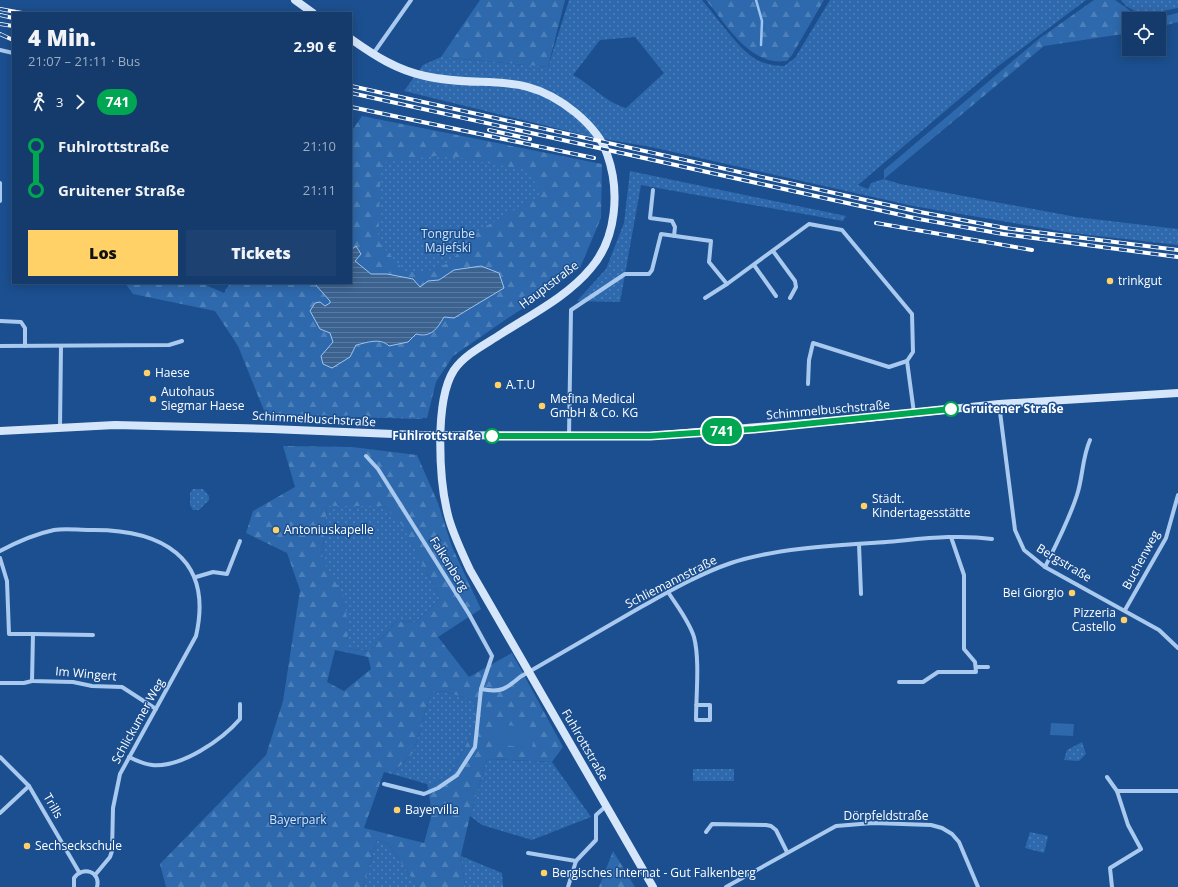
<!DOCTYPE html>
<html lang="de">
<head>
<meta charset="utf-8">
<style>
  :root { --surface:#143b6b; --page:#1d4271; --text:#f1f3f6; --muted:#9dadc1; --line:#33557e; --accent:#ffd166 }
  body { margin:0; font-family:"Open Sans",sans-serif; background:var(--page); color:var(--text); height:100vh; display:flex; flex-direction:column; font-size:15px; white-space:nowrap }
  * { box-sizing:border-box; margin:0 }
  p { font-size:13px; color:var(--muted) }
  .icon { flex:none; width:22px; height:22px; fill:none; stroke:currentColor; stroke-width:2; stroke-linecap:round; stroke-linejoin:round }
  .map { position:relative; flex:1; overflow:hidden }
  .panel { position:absolute; left:12px; top:12px; width:340px; height:272px; display:flex; flex-direction:column; background:var(--surface); border-radius:0px; box-shadow:0 2px 10px #0003,0 0 0 1px var(--line) }
  .panel>* { flex:none }
  .badge { padding:0 8px; border-radius:13px; font-size:14px; line-height:26px }
  .controls { position:absolute; left:1122px; top:12px; display:grid; gap:8px }
  .controls a { display:grid; place-items:center; width:44px; height:44px; border-radius:0px; background:var(--surface); box-shadow:0 2px 10px #0003,0 0 0 1px var(--line); font-size:20px }
  .map>.badge { position:absolute; translate:-50% -50%; box-shadow:0 0 0 2px #fff }
  .legs { display:flex; align-items:center; gap:6px; height:44px; padding:0 16px; font-size:13px }
  .legs p { margin-inline-start:auto }
  .head { display:flex; align-items:center; justify-content:space-between; height:68px; padding:0 16px }
  h1 { font-size:22px; font-weight:800; line-height:30px }
  .button { display:flex; gap:8px; margin-top:auto; padding:8px 16px }
  .button a { flex:1; height:46px; border-radius:0px; background:var(--accent); color:#111; font-size:16px; font-weight:800; line-height:46px; text-align:center }
  .button a+a { background:var(--page); color:var(--text) }
  ul { padding:0 16px; list-style:none }
  li { display:flex; align-items:center; gap:14px; height:44px; font-size:15px }
  li i { display:grid; place-items:center; width:6px; height:100%; margin:0 5px; background:currentColor }
  li i::after { content:''; width:10px; height:10px; margin:-5px; border:3px solid; border-radius:50%; background:var(--surface) }
  li p { margin-inline-start:auto }
  li:first-child i { background:linear-gradient(#0000 50%,currentColor 0) }
  li:last-child i { background:linear-gradient(currentColor 50%,#0000 0) }
  .map>svg:first-child { display:block }
  .green { fill:url(#green-dots); fill-rule:evenodd }
  .forest { fill:url(#forest-firs); fill-rule:evenodd }
  .pitch { fill:#2e69ad }
  .water { fill:url(#water-rules); stroke:#9cc4f0 }
  .lines { fill:none; stroke-linecap:round; stroke-linejoin:round }
  .stream { stroke:#9cc4f0; stroke-width:2.5 }
  .street { stroke:#a9c9ee; stroke-width:4 }
  .secondary { stroke:#d6e6fa; stroke-width:8 }
  .rail-casing { stroke:#fff; stroke-width:4 }
  .rail { stroke:#1b4f8f; stroke-width:2.5; stroke-dasharray:8; stroke-linecap:butt }
  .line-1-casing { stroke:#fff; stroke-width:9 }
  .line-1 { stroke:#00a651; stroke-width:6 }
  .poi-dot { fill:#ffd166; stroke:#1b4f8f; stroke-width:1.5 }
  .stop-1-dot { fill:#fff; stroke:#00a651; stroke-width:2 }
  .labels { text-anchor:middle; stroke-width:3; stroke-linejoin:round; paint-order:stroke }
  .park-label { font-size:12px; fill:#cfe3fa; stroke:#1b4f8f }
  .poi-label { font-size:12px; fill:#fff; stroke:#1b4f8f; text-anchor:start }
  .street-label { font-size:12px; fill:#fff; stroke:#1b4f8f }
  .stop-label { font-size:12px; font-weight:bold; fill:#fff; stroke:#1b4f8f; text-anchor:start }
</style>
</head>
<body>
<div class="map">
<svg width="1178" height="887" viewBox="0 0 1178 887">
  <defs>
    <pattern id="green-dots" width="8" height="8" patternUnits="userSpaceOnUse"><rect width="8" height="8" fill="#2e69ad"/><path d="M2 2h.1M6 6h.1" fill="none" stroke="#4d80b9" stroke-width="1.8" stroke-linecap="round"/></pattern>
    <pattern id="forest-firs" width="22" height="20" patternUnits="userSpaceOnUse"><rect width="22" height="20" fill="#2e69ad"/><path d="M5 1l3.5 6h-7zM16 11l3.5 6h-7z" fill="#4d80b9"/></pattern>
    <pattern id="water-rules" width="6" height="5" patternUnits="userSpaceOnUse"><rect width="6" height="5" fill="#3c6290"/><path d="M0 2.5h6" fill="none" stroke="#597aa1"/></pattern>
  </defs>
  <rect width="100%" height="100%" fill="#1b4f8f"/>
  <g class="green">
    <path d="M569 0H702C716 16 739 50 757 60 764 64 775 66 784 66L795 58 830 0H1086L997 67 858 185 868 189 871 183 884 179 900 184 1076 217 1178 229V245L1072 233 913 206 651 147 592 137 404 91 423 65 441 57 548 67ZM635 37 664 73 626 108C605 102 592 85 573 75L600 40Z"/>
    <path d="M1121 0H1178V8L1141 15 1126 6Z"/>
    <path d="M351 133 592 177 570 272 525 307 459 349 449 358 435 379 427 410 422 419 279 415 225 291 230 283H351Z"/>
    <path d="M630 171 846 216 843 221 641 185 620 302 577 301 606 269 624 223Z"/>
    <path d="M193 489H203L209 496V500L199 510H193L190 505V493Z"/>
    <path d="M327 506H384L402 524 440 598 416 622 397 621 369 651 346 648 348 633 322 559Z"/>
    <path d="M444 691 474 701 476 725 452 772 428 788 427 784 392 774 413 753 431 693Z"/>
    <path d="M1082 742 1086 754 1079 761 1064 760 1067 750Z"/>
    <path d="M487 759 552 762 591 817 532 840 482 825 470 816Z"/>
    <rect x="693" y="769" width="41" height="12"/>
    <path d="M1030 832 1048 836 1044 853 1025 848Z"/>
    <path d="M377 840 388 844 418 887H363Z"/>
    <path d="M461 856 502 873 503 887H465Z"/>
  </g>
  <g class="forest">
    <path d="M480 0H565L548 67 441 57Z"/>
    <path d="M706 0H824L792 55 787 61C749 66 727 25 706 0Z"/>
    <path d="M1094 0H1115L1142 19H1129V33L1044 46 884 179V170L1040 38Z"/>
    <path d="M1178 13V22L1159 27V19H1152Z"/>
    <path d="M362 116 602 164 601 218 580 268 453 356 436 382 427 418 265 413 238 346 215 311 133 294 125 283H201L224 293 233 283H314L330 301V303L325 306 320 329 330 333 333 342 350 357 356 345C367 343 380 337 389 346L408 342 416 334 444 317 454 318 504 288 454 270 439 280 428 281 420 287 413 279 387 274H371L355 261 356 246 351 250V132ZM443 155 526 170 543 194 481 229 449 263 426 272H405L378 241 381 163Z"/>
    <path d="M283 446 352 447 417 455 438 503 452 547 481 609 438 637 469 677 512 653 563 747 552 762 487 759 470 816 461 855 465 887H418L388 844 377 840 363 887H166L160 864 266 755 283 701 300 590 287 553 246 533 253 511 295 487ZM327 506H384L402 525 440 598 416 622 397 621 369 651 347 648 348 633 345 599 322 559ZM335 650 368 657 371 669 344 691 327 682ZM444 691 474 701 476 725 452 772 428 788 432 814 424 843 364 828 384 772 392 774 413 753 431 693Z"/>
    <path d="M613 851 635 887H599Z"/>
  </g>
  <g class="pitch">
    <path d="M1051 723 1074 724 1073 736 1050 735Z"/>
    <path d="M497 724 535 728 532 748 495 744Z"/>
  </g>
  <path class="water" d="M356 246 361 254 355 261 371 274H387L413 279 420 287 428 281 439 280 454 270 481 266 499 273 504 288 454 318 444 317C437 329 431 338 416 334L408 342 389 346C380 337 366 343 356 345L350 357 332 368 323 364 321 356 333 342 330 333 320 329 310 311 315 303 320 302 325 306 330 303V301L314 283H351V250Z"/>
  <g class="lines">
    <path class="stream" d="M756 0 762 21 761 45"/>
    <g class="street">
      <path d="M0 50 13 53"/>
      <path d="M373 54 411 0"/>
      <path d="M0 183V201"/>
      <path d="M653 190 650 218 672 221 675 227 674 236"/>
      <path d="M773 251 795 281 796 287 790 298"/>
      <path d="M754 265 776 296"/>
      <path d="M705 298 727 284"/>
      <path d="M0 321 21 322 25 328V346"/>
      <path d="M0 346 169 345 182 341"/>
      <path d="M808 384 809 360 813 343 889 367 907 361"/>
      <path d="M999 404 1015 530 1024 550 1045 567 1159 630 1178 648"/>
      <path d="M60 427 61 346"/>
      <path d="M569 436 571 310 625 274H649L652 270 661 234 711 241 709 262 727 284 809 224 842 230 912 314 913 352 907 361 914 413"/>
      <path d="M366 456 378 469 469 614 492 656 481 689 475 747 457 775 438 788 424 794 384 784"/>
      <path d="M859 544 861 594"/>
      <path d="M0 551C17 542 35 534 54 530 65 528 78 530 90 530 161 529 214 557 196 636L120 774 113 808 112 851 110 857 95 875"/>
      <path d="M0 558 7 581 9 634H33L32 681 73 682 92 686 122 687 156 709"/>
      <path d="M1045 567C1057 543 1069 520 1077 495 1083 477 1082 458 1090 440"/>
      <path d="M196 577 213 572 227 574 240 541"/>
      <path d="M668 592C677 606 689 621 694 637 700 660 696 696 696 720H710V705H696"/>
      <path d="M1125 610 1166 538 1178 495"/>
      <path d="M33 634 93 635"/>
      <path d="M976 667H988"/>
      <path d="M899 682H923L938 672H976L975 662 964 649V575L951 537"/>
      <path d="M0 683H24L32 681"/>
      <path d="M481 689C501 693 506 689 520 677 561 653 601 630 641 607 670 591 699 574 731 563 775 548 839 545 886 542 921 539 957 534 992 539"/>
      <path d="M0 757 29 786 79 872"/>
      <path d="M129 757C137 761 144 764 152 765 181 768 222 740 240 719V704"/>
      <path d="M1107 777 1117 791 1128 825 1141 849 1110 868 1112 887"/>
      <path d="M1117 791H1178"/>
      <path d="M0 813 29 786"/>
      <path d="M706 832 712 824 766 825 771 826 776 830 787 852"/>
      <path d="M528 853 576 861 596 840V815L606 806"/>
      <path d="M74 887V878C83 865 101 872 97 887"/>
      <path d="M568 887 576 861"/>
      <path d="M726 887 836 826 873 823 931 825 942 828 952 834 959 842 978 887"/>
    </g>
    <g class="secondary">
      <path d="M295 0 313 13"/>
      <path d="M351 39C375 56 397 70 425 76 486 90 522 68 576 113 589 124 602 138 607 154 620 190 617 238 591 268 568 296 532 314 501 334 486 344 465 354 454 370 434 401 439 483 449 519 454 536 462 553 470 570L653 887"/>
      <path d="M0 431 115 425 271 429 418 435 650 436 857 419 999 404 1178 393"/>
    </g>
    <g class="rail-casing">
      <g id="rail">
        <path d="M0 9 22 13"/>
        <path d="M0 15 13 18"/>
        <path d="M0 24 13 26"/>
        <path d="M0 34 13 40"/>
        <path d="M351 86 920 212 1005 228 1178 250"/>
        <path d="M351 93 919 219 1003 234 1178 257"/>
        <path d="M351 107 594 158"/>
        <path d="M489 130 530 139"/>
        <path d="M876 223 1032 250"/>
      </g>
    </g>
    <use href="#rail" class="rail"/>
  </g>
  <g class="lines">
    <g class="line-1-casing">
      <path id="line-1" d="M492 436H650L754 429 951 409"/>
    </g>
    <use href="#line-1" class="line-1"/>
  </g>
  <g class="poi-dot">
    <circle cx="1110" cy="281" r="4"/>
    <circle cx="147" cy="373" r="4"/>
    <circle cx="498" cy="385" r="4"/>
    <circle cx="153" cy="399" r="4"/>
    <circle cx="542" cy="406" r="4"/>
    <circle cx="864" cy="506" r="4"/>
    <circle cx="276" cy="530" r="4"/>
    <circle cx="1072" cy="593" r="4"/>
    <circle cx="1124" cy="620" r="4"/>
    <circle cx="397" cy="810" r="4"/>
    <circle cx="27" cy="846" r="4"/>
    <circle cx="544" cy="873" r="4"/>
  </g>
  <g class="stop-1-dot">
    <circle cx="951" cy="409" r="7"/>
    <circle cx="492" cy="436" r="7"/>
  </g>
  <g class="labels">
    <g class="park-label">
      <text x="448" y="238">Tongrube<tspan x="448" dy="14">Majefski</tspan></text>
      <text x="298" y="824">Bayerpark</text>
    </g>
    <g class="poi-label">
      <text x="1118" y="285">trinkgut</text>
      <text x="155" y="377">Haese</text>
      <text x="506" y="389">A.T.U</text>
      <text x="161" y="396">Autohaus<tspan x="161" dy="14">Siegmar Haese</tspan></text>
      <text x="550" y="403">Mefina Medical<tspan x="550" dy="14">GmbH &amp; Co. KG</tspan></text>
      <text x="872" y="503">Städt.<tspan x="872" dy="14">Kindertagesstätte</tspan></text>
      <text x="284" y="534">Antoniuskapelle</text>
      <text x="1064" y="597" text-anchor="end">Bei Giorgio</text>
      <text x="1116" y="617" text-anchor="end">Pizzeria<tspan x="1116" dy="14">Castello</tspan></text>
      <text x="405" y="814">Bayervilla</text>
      <text x="35" y="850">Sechseckschule</text>
      <text x="552" y="877">Bergisches Internat - Gut Falkenberg</text>
    </g>
    <g class="street-label">
      <text transform="translate(549 285) rotate(-37)" y="4">Hauptstraße</text>
      <text transform="translate(828 410) rotate(-5)" y="4">Schimmelbuschstraße</text>
      <text transform="translate(314 419) rotate(3)" y="4">Schimmelbuschstraße</text>
      <text transform="translate(1141 560) rotate(-62)" y="4">Buchenweg</text>
      <text transform="translate(1064 563) rotate(31)" y="4">Bergstraße</text>
      <text transform="translate(449 564) rotate(58)" y="4">Falkenberg</text>
      <text transform="translate(671 582) rotate(-27)" y="4">Schliemannstraße</text>
      <text transform="translate(86 674) rotate(5)" y="4">Im Wingert</text>
      <text transform="translate(138 721) rotate(-61)" y="4">Schlickumer Weg</text>
      <text transform="translate(585 745) rotate(60)" y="4">Fuhlrottstraße</text>
      <text transform="translate(53 806) rotate(60)" y="4">Trills</text>
      <text x="886" y="820">Dörpfeldstraße</text>
    </g>
    <g class="stop-label">
      <text x="962" y="413">Gruitener Straße</text>
      <text x="481" y="440" text-anchor="end">Fuhlrottstraße</text>
    </g>
  </g>
</svg>
<div class="controls">
<a><svg class="icon" aria-label="locate" viewBox="0 0 24 24"><circle cx="12" cy="12" r="6"/><path d="M12 2v4M12 18v4M2 12h4M18 12h4"/></svg></a>
</div>
<b class="badge" style="left:722px;top:431px;background:#00a651;color:#fff">741</b>
<section class="panel">
<div class="head"><div><h1>4 Min.</h1><p>21:07 – 21:11 · Bus</p></div><b>2.90 €</b></div>
<div class="legs"><svg class="icon" aria-label="walk" viewBox="0 0 24 24"><circle cx="13" cy="4" r="2"/><path d="M13 8l-2 6 4 7M11 14l-3 7M7 12l3-4h3l4 4"/></svg>3<svg class="icon" aria-label="forward" viewBox="0 0 24 24"><path d="M9 5l7 7-7 7"/></svg><b class="badge" style="background:#00a651;color:#fff">741</b></div>
<ul>
<li><i style="color:#00a651"></i><b>Fuhlrottstraße</b><p>21:10</p></li>
<li><i style="color:#00a651"></i><b>Gruitener Straße</b><p>21:11</p></li>
</ul>
<div class="button"><a>Los</a><a>Tickets</a></div>
</section>
</div>
</body>
</html>
